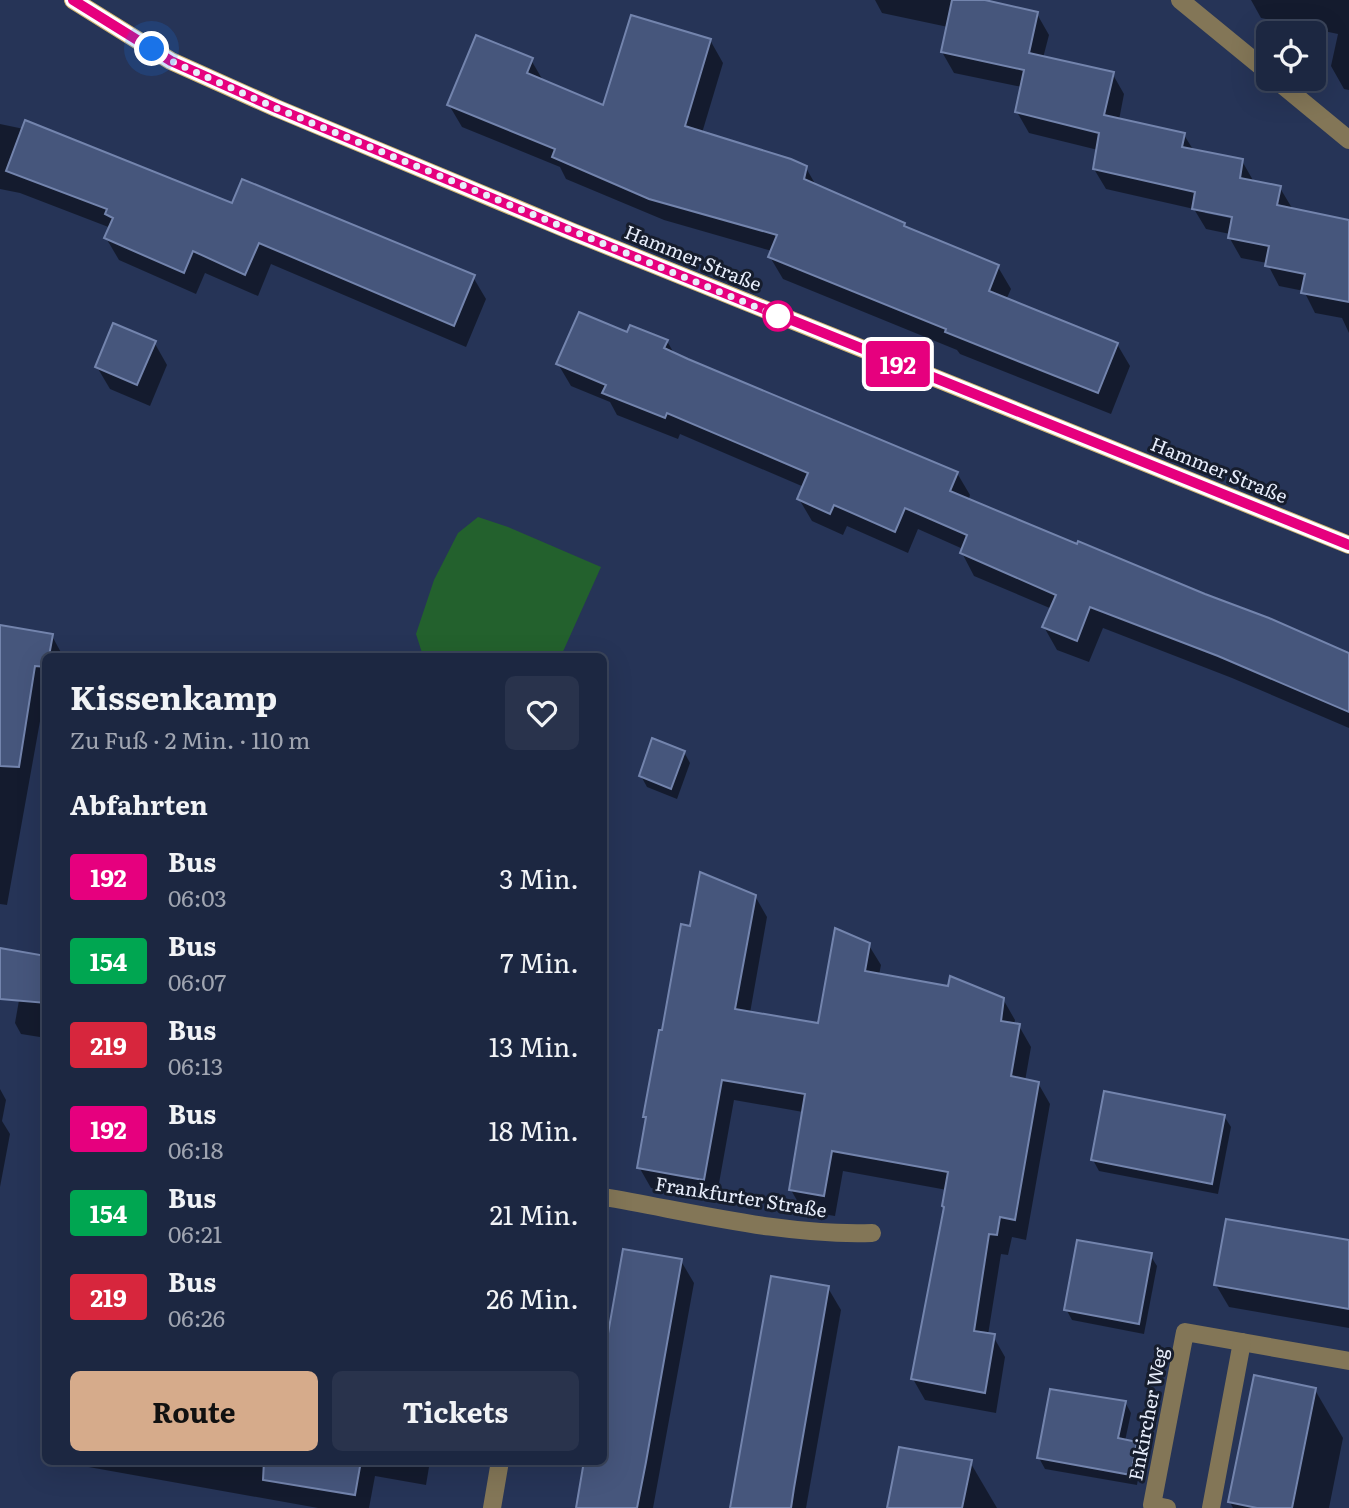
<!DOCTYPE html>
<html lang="de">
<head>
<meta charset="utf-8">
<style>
  :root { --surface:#1c2741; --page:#29334c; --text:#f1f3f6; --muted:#a0a5b1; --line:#3a445a; --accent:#d6ab8b }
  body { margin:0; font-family:Literata,serif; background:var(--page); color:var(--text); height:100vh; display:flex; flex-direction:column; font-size:26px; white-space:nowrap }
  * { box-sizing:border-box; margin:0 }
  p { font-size:23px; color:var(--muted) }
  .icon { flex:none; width:38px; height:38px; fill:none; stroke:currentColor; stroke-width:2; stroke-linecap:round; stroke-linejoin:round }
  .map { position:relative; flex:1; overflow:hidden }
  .drawer { position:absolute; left:42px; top:653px; width:565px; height:812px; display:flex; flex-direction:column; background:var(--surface); border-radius:10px; box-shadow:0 7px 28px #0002,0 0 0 2px var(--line) }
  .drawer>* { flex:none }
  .badge { padding:0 14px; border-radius:5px; font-size:24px; line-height:46px }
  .tools { position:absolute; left:1256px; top:21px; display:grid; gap:14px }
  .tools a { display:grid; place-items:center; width:70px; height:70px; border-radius:10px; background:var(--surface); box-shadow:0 7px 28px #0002,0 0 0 2px var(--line); font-size:35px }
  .you { position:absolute; width:35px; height:35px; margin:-18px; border:5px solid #fff; border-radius:50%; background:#1a73e8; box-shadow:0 0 0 10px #1a73e833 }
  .map>.badge { position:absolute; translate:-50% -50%; box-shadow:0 0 0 4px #fff }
  h2 { padding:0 28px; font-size:26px; line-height:63px }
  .round { display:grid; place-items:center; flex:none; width:74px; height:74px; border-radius:10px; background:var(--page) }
  .head { display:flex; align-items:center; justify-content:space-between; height:119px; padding:0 28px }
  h1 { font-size:33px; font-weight:700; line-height:52px }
  .action { display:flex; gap:14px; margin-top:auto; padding:14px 28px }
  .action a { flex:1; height:80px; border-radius:10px; background:var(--accent); color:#111; font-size:28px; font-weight:700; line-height:80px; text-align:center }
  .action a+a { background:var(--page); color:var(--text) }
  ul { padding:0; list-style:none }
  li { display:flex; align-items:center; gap:21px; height:84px; padding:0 28px }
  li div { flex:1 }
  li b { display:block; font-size:26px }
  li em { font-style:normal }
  li .badge { min-width:77px; font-weight:700; text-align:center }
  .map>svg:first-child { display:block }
  .green { fill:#23612d }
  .shadow { fill:#0007; fill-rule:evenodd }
  .building { fill:#46567c; stroke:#7384ad; stroke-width:2 }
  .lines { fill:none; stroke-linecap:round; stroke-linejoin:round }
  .minor { stroke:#837657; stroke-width:18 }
  .major { stroke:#d0b473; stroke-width:18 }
  .line-casing { stroke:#fff; stroke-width:16 }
  .line { stroke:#e6007e; stroke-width:10 }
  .walk { stroke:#e7edfb; stroke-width:7; stroke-dasharray:0 12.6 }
  .stop-dot { fill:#fff; stroke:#e6007e; stroke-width:3.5 }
  .labels { text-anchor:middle; stroke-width:6; stroke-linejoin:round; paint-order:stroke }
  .street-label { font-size:19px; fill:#e7edfb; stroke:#161d2d }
</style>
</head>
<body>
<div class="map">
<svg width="1349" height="1508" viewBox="0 0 1349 1508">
  <rect width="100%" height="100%" fill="#263457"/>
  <path class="green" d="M478 517 508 527 601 567 561 656H423L416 634 434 580 458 533Z"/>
  <g class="shadow">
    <path d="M875 0H978L1037 14 1049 35 1043 58 1112 73 1124 94 1119 120 1184 135 1194 151 1242 161 1254 182 1280 188 1292 208 1349 243V333L1342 318 1315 313 1304 291 1279 286 1267 263 1241 258 1229 237 1230 234 1206 229 1194 209 1106 189 1094 169 1098 150 1029 133 1017 112 1022 87 954 73 942 52 948 27 882 13ZM1205 209 1241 217 1240 220 1205 213Z"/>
    <path d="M1251 0H1349V90L1344 89 1331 66 1338 34 1261 18Z"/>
    <path d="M710 40 723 63 702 133 806 168 817 187 904 225 906 229 998 267 1011 289 1006 300 1117 344 1130 366 1111 414 960 354 957 350 783 279 770 257 772 251 664 220 566 179 560 167 462 127 449 105 531 60 544 82 604 108Z"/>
    <path d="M0 124 24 129 233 205 473 277 486 299 466 347 271 264 258 296 205 273 196 294 119 260 106 238 111 228 20 193 0 189Z"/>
    <path d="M628 334 667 341 675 355 957 473 970 495 968 501 1349 654V728L1232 678 1103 628 1089 662 1057 650 1044 627 1052 609 974 576 962 553 963 549 918 529 908 553 847 526 843 535 812 521 799 499 804 487 680 434 678 439 617 415 610 402 571 386 558 364Z"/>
    <path d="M154 342 167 365 150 406 110 389 97 367Z"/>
    <path d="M0 626 52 636 63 656H46V688L7 905 0 904Z"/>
    <path d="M684 752 690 763 677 799 647 787 641 776Z"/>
    <path d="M755 896 767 917 750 1013 819 1025 868 944 881 965 879 975 1003 999 1015 1020 1014 1025 1019 1026 1031 1047 1025 1081 1038 1083 1050 1104 1026 1240 1012 1237 1008 1255 1001 1254 988 1335 993 1336 1005 1357 996 1413 925 1400 913 1379 945 1209 947 1190 843 1171 835 1216 803 1211 791 1190 803 1112 734 1100 716 1200 651 1188 639 1167 647 1122 645 1117 664 1032 692 928Z"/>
    <path d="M27 955 46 958V1038L21 1034 15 1023Z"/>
    <path d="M0 1089 6 1100 2 1121 10 1134 0 1187Z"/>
    <path d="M1224 1116 1231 1127 1218 1194 1099 1171 1093 1160Z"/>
    <path d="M1349 1242V1328L1229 1307 1216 1285Z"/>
    <path d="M624 1251 681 1261 694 1283 653 1508H578L604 1461V1365Z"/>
    <path d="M1150 1255 1157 1266 1144 1334 1072 1320 1066 1309Z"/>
    <path d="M828 1288 841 1310 806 1508H732Z"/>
    <path d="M1315 1390 1343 1438 1329 1508H1233L1230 1502Z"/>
    <path d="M1125 1402 1131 1413 1125 1441 1136 1443 1142 1454 1137 1485 1045 1469 1039 1458Z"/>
    <path d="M55 1461H430L426 1485 375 1476 369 1508H318Z"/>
    <path d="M970 1462 997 1508H888Z"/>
  </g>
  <g class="building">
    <path d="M952 0H985L1038 12 1029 53 1114 72 1104 115 1185 133 1182 147 1243 159 1240 178 1281 186 1277 205 1349 220V302L1301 293 1305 274 1265 266 1269 246 1228 238 1232 217 1192 209 1195 192 1093 169 1099 133 1015 112 1024 70 941 52Z"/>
    <path d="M631 15 711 39 685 126 791 159 807 166 804 179 905 223 904 226 999 265 989 291 1118 343 1098 393 945 332 946 329 768 257 777 235 649 199 552 157 555 149 447 105 476 35 533 58 527 73 603 105Z"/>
    <path d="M25 120 232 203 242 179 475 275 454 326 259 243 245 275 193 251 184 273 104 238 113 218 105 214 107 209 6 171Z"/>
    <path d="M579 312 627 332 630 325 668 340 664 348 688 359 958 472 950 491 1077 544 1078 541 1205 594 1269 618 1349 653V712L1218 656 1090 607 1077 641 1042 627 1056 595 960 553 967 535 905 508 895 532 834 505 830 514 797 499 808 473 667 413 665 418 602 393 606 385 556 364Z"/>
    <path d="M113 323 156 341 137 385 95 367Z"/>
    <path d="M0 625 53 634 49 656H46V667L35 666 19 767 0 766Z"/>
    <path d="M652 738 685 751 671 789 639 776Z"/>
    <path d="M700 872 756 895 735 1009 818 1023 835 928 870 943 865 971 948 986 950 976 1004 998 1001 1021 1020 1024 1011 1076 1039 1082 1015 1220 1000 1217 997 1235 989 1234 974 1331 995 1334 985 1393 911 1379 944 1207 942 1206 948 1172 832 1151 824 1196 789 1190 805 1094 722 1080 704 1180 637 1168 646 1117H643L659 1030H662L681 924 690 926Z"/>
    <path d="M0 948 46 956V1003L0 999Z"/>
    <path d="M1104 1091 1225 1115 1212 1184 1091 1160Z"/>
    <path d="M1226 1219 1349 1240V1309L1214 1285Z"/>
    <path d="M1077 1240 1152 1253 1139 1324 1064 1310Z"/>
    <path d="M623 1249 682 1259 646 1462 637 1508H576L584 1461H604V1356Z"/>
    <path d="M771 1276 829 1286 794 1488 791 1508H730Z"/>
    <path d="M1254 1375 1316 1388 1292 1508H1257L1228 1502Z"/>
    <path d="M1050 1389 1126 1401 1118 1438 1137 1442 1131 1475 1037 1458Z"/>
    <path d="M899 1447 972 1460 962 1508H887Z"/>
    <path d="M264 1461H361L355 1495 263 1480Z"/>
  </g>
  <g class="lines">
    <g class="minor">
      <path d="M1180 0 1269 73"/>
      <path d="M1275 79 1349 140"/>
      <path d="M604 1197C692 1212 783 1236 872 1233"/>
      <path d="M492 1508 500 1461"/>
      <path d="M1167 1508 1152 1505 1185 1332 1349 1361"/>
      <path d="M1211 1508 1242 1342"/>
    </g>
    <path class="major" d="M73 0 171 61 276 108 573 232 1349 545"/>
  </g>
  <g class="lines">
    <g class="line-casing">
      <path id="line" d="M73 0 171 61 276 108 573 232 1349 545"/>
    </g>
    <use href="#line" class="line"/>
    <path class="walk" d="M152 49 171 61 276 108 778 316"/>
  </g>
  <circle class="stop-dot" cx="778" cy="316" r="14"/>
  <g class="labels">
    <g class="street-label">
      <text transform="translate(693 258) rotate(22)" y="7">Hammer Straße</text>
      <text transform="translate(1219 470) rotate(22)" y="7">Hammer Straße</text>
      <text transform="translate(741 1197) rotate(9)" y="7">Frankfurter Straße</text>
      <text transform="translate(1148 1414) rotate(-79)" y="7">Enkircher Weg</text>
    </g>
  </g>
</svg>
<div class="tools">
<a><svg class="icon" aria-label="locate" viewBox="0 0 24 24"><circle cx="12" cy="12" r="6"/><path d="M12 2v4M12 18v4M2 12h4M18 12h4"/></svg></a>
</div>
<div class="you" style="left:152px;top:49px"></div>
<b class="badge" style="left:898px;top:364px;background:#e6007e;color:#fff">192</b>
<section class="drawer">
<div class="head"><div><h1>Kissenkamp</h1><p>Zu Fuß · 2 Min. · 110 m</p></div><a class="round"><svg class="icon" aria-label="heart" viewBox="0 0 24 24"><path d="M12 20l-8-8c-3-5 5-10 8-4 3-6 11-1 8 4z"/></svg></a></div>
<h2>Abfahrten</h2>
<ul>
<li><span class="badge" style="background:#e6007e;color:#fff">192</span><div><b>Bus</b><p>06:03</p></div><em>3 Min.</em></li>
<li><span class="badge" style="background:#00a651;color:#fff">154</span><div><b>Bus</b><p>06:07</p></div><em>7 Min.</em></li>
<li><span class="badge" style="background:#d7263d;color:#fff">219</span><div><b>Bus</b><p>06:13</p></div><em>13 Min.</em></li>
<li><span class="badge" style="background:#e6007e;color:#fff">192</span><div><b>Bus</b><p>06:18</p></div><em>18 Min.</em></li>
<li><span class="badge" style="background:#00a651;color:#fff">154</span><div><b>Bus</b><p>06:21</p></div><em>21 Min.</em></li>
<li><span class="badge" style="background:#d7263d;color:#fff">219</span><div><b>Bus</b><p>06:26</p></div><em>26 Min.</em></li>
</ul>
<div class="action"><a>Route</a><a>Tickets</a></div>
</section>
</div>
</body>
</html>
